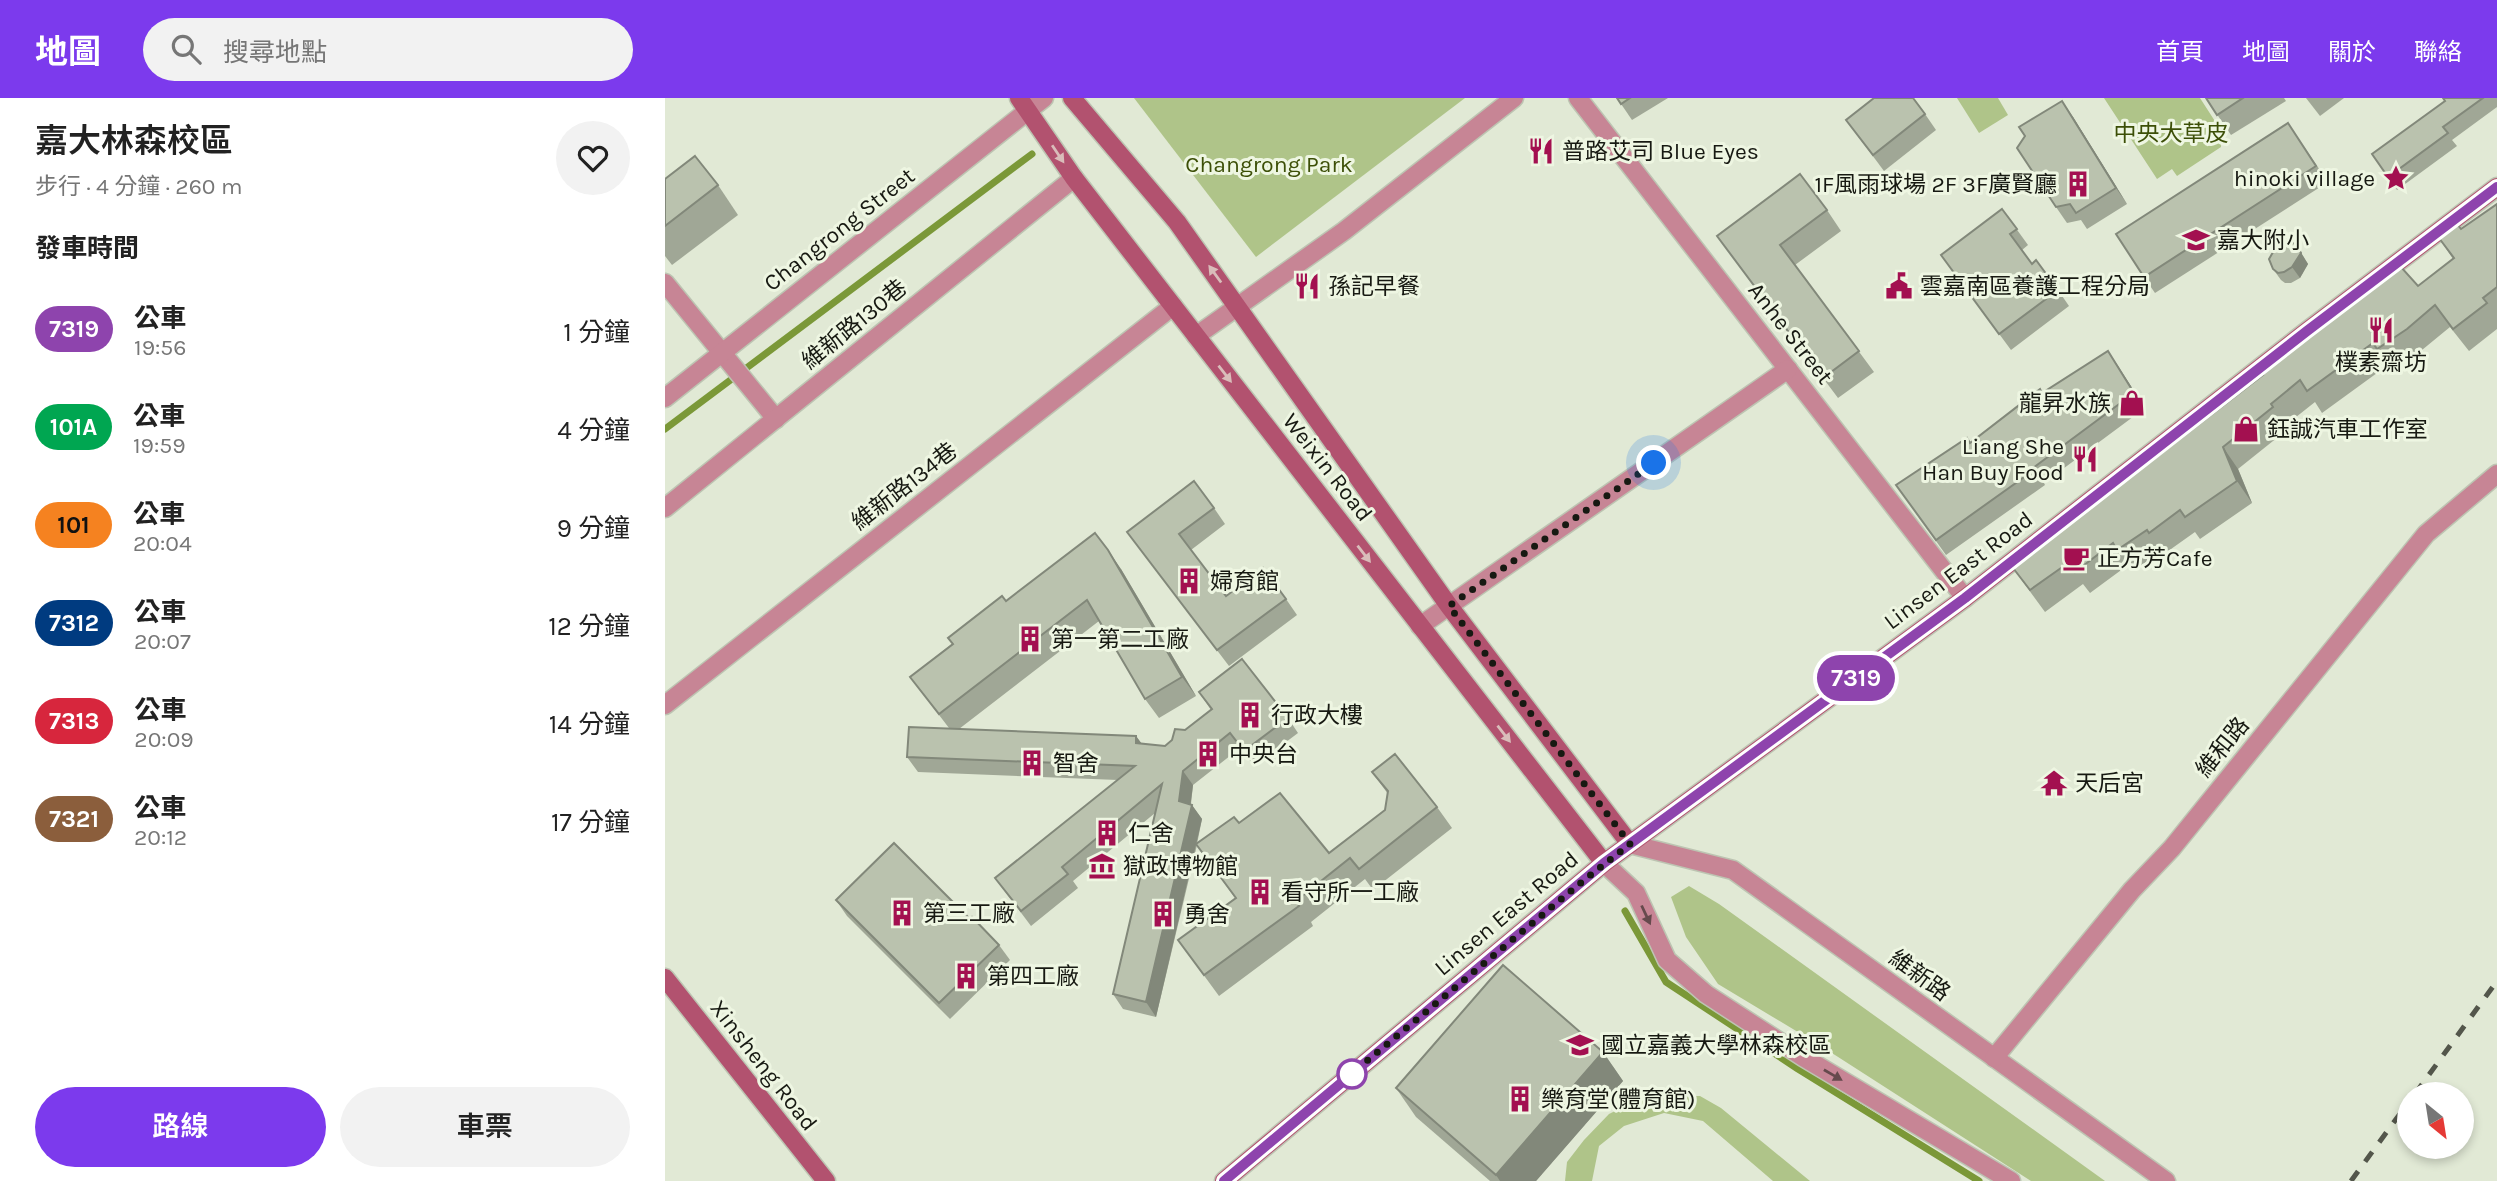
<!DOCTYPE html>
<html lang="zh-TW">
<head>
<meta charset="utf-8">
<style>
  :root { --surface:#fff; --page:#f2f2f2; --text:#222; --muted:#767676; --accent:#7c3aed }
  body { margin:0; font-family:Karla,"Noto Sans TC",sans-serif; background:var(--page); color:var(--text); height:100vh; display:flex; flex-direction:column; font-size:26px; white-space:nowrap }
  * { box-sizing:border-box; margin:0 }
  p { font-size:23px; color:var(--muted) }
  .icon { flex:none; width:38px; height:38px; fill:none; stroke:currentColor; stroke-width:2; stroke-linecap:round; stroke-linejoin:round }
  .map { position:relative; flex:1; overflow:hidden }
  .drawer { display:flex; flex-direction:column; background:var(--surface); width:665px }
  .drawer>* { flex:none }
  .badge { padding:0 14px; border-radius:23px; font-size:24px; line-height:46px }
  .needle { width:46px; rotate:150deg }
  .tools { position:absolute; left:1732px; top:984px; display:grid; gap:14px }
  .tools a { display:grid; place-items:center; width:77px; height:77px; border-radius:50%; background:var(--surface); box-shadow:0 4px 10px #0003; font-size:35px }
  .you { position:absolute; width:35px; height:35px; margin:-18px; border:5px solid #fff; border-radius:50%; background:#1a73e8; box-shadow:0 0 0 10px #1a73e833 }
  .map>.badge { position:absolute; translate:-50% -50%; box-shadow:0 0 0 4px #fff }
  h2 { padding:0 35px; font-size:26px; line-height:63px }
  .round { display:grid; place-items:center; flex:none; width:74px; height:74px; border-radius:37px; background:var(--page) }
  .head { display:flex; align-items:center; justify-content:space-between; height:119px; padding:0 35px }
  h1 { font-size:33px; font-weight:600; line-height:52px }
  .primary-button { display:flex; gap:14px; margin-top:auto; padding:14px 35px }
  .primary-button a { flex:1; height:80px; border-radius:42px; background:var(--accent); color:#fff; font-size:28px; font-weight:600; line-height:80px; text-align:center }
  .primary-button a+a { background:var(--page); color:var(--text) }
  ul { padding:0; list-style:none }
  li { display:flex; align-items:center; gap:21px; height:98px; padding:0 35px }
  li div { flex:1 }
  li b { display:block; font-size:26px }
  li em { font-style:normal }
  li .badge { min-width:77px; font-weight:700; text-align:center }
  header { display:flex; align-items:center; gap:42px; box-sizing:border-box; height:98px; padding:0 35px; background:var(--accent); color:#fff }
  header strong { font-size:33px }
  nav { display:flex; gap:38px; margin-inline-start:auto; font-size:24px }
  .search { width:490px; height:63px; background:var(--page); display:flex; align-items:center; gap:18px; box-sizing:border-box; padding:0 24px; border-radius:38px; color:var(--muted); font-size:26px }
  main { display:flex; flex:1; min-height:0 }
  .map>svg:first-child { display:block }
  .green { fill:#afc489 }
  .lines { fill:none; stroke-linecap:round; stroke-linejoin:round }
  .stream { stroke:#7b9838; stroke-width:7 }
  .street-casing { stroke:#bdc4b2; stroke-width:21 }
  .secondary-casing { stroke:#bdc4b2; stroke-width:21 }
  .street { stroke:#c78595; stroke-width:18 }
  .secondary { stroke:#b2526f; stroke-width:18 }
  .rail { stroke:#53564b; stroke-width:5; stroke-dasharray:12 12; stroke-linecap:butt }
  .wall { fill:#a0a796 }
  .shaded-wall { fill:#82887a }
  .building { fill:#bac2ae; stroke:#82887a; stroke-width:2 }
  .oneway { fill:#d9bdba }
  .oneway2 { fill:#664a4d }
  .line-casing { stroke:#fff; stroke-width:16 }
  .line { stroke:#8e44ad; stroke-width:10 }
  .walk { stroke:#171912; stroke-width:7; stroke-dasharray:0 12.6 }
  .stop-dot { fill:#fff; stroke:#8e44ad; stroke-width:3.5 }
  .labels { text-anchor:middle; stroke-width:6; stroke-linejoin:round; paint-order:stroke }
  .park-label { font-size:23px; fill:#3c4f07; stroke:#eef6e2 }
  .poi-label { font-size:23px; fill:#171912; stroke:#eef6e2; text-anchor:start }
  .street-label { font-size:23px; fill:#171912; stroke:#eef6e2 }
</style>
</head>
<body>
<header>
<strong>地圖</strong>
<div class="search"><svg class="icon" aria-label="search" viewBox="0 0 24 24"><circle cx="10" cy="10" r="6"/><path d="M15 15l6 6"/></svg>搜尋地點</div>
<nav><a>首頁</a><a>地圖</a><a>關於</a><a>聯絡</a></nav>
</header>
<main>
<section class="drawer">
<div class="head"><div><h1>嘉大林森校區</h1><p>步行 · 4 分鐘 · 260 m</p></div><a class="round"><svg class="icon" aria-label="heart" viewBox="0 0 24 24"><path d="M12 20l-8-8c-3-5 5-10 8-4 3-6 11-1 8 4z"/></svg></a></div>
<h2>發車時間</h2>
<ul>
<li><span class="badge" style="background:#8e44ad;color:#fff">7319</span><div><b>公車</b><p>19:56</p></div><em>1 分鐘</em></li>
<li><span class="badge" style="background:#00a651;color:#fff">101A</span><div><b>公車</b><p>19:59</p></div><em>4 分鐘</em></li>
<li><span class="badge" style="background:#f58220;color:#111">101</span><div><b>公車</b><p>20:04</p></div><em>9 分鐘</em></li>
<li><span class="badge" style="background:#003b80;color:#fff">7312</span><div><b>公車</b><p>20:07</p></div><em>12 分鐘</em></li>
<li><span class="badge" style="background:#d7263d;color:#fff">7313</span><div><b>公車</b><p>20:09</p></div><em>14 分鐘</em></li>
<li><span class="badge" style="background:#8b5e3c;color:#fff">7321</span><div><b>公車</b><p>20:12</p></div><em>17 分鐘</em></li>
</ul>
<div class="primary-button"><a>路線</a><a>車票</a></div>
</section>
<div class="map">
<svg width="1832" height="1083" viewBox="0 0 1832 1083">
  <rect width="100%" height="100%" fill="#e1e9d5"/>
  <g class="green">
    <path d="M469 0H800L591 159Z"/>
    <path d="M1292 0H1333L1343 17 1314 35Z"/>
    <path d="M1439 0H1535L1555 31 1556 49 1512 78 1507 71 1492 81Z"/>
    <path d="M1024 788 1054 806 1440 1083H1366L1156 948 1053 886 1021 839 1006 799Z"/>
    <path d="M980 998H1035L1056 1010 1145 1083H1108L1038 1023 999 1015 959 1028 934 1048 927 1083H900L902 1064 919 1042 944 1016Z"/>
  </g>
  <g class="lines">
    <g class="stream">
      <path d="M0 331 367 56"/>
      <path d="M960 813 1001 884 1133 971 1314 1083"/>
    </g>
    <g class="street-casing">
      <g id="street">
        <path d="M913 0 1300 500"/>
        <path d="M0 185 111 321"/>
        <path d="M531 238 679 133 849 0"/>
        <path d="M0 300 379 0"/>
        <path d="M0 410 409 80"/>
        <path d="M755 528 1123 271"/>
        <path d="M0 607 508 208"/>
        <path d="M965 746 1068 772 1501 1083"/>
        <path d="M939 765 971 795 1002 862 1041 896 1138 959 1346 1083"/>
        <path d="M1329 960 1467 792 1507 750 1761 436 1832 376"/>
      </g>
    </g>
    <g class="secondary-casing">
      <g id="secondary">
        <path d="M354 0 409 80 939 765"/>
        <path d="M407 0 512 124 784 508 965 746"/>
        <path d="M0 880 161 1083"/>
        <path d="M559 1083 939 765 1300 500 1642 233 1832 89"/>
      </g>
    </g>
    <use href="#street" class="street"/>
    <use href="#secondary" class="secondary"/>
    <g class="rail">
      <path d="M1750 996 1832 883"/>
      <path d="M1686 1083 1745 1002"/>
    </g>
  </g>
  <g class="wall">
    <path d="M952 0H1003L967 22Z"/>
    <path d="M1541 0H1619L1621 3 1566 37Z"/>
    <path d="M1641 0H1679L1655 18Z"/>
    <path d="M1778 0H1832V9L1787 42 1792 48 1732 92 1707 56 1780 3Z"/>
    <path d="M1260 16 1271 32 1219 73 1181 22Z"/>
    <path d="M1408 19 1462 106 1422 131 1416 122 1402 125 1391 109Z"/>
    <path d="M1623 25 1663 84 1490 195 1479 179Z"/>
    <path d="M0 81 53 87 73 117 7 167 0 158Z"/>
    <path d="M1832 106V231L1804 253 1785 229 1757 252 1727 273 1723 267 1657 315 1650 304 1621 327 1623 331 1573 371 1587 405 1535 441 1530 434 1499 456 1497 454 1467 473 1463 467 1425 495 1418 486 1380 514 1345 466 1753 188 1788 161 1774 140 1796 131Z"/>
    <path d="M1337 111 1363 147 1357 152 1367 166 1393 192 1404 208 1346 252 1276 157Z"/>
    <path d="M1162 112 1176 133 1130 167 1209 274 1173 300 1052 138Z"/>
    <path d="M1630 145 1643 166 1635 180 1626 185H1620L1616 182 1608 171Z"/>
    <path d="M1443 253 1480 310 1379 385 1380 387 1281 457 1231 387 1305 345 1377 295Z"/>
    <path d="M549 410 560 426 526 452 561 498 621 501 632 517 564 568 462 434Z"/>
    <path d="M456 471 531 598 494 620 480 601 434 523 294 631 471 638 477 646 500 648 546 612 534 594 623 620 633 635 589 668 575 650 528 687 526 706 537 721 532 746 574 725 664 755 720 712 723 696 707 674 772 709 787 730 708 792 700 781 646 824 648 828 554 898 513 842 570 800 532 747 491 919 458 911 448 896 490 715 408 783 413 790 366 828 330 780 453 682 253 674 242 659 284 630 245 579 341 503Z"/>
    <path d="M171 802 305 821 334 847 345 862 285 921 182 818Z"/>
    <path d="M938 954 958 983 871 1083H825L751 1019 731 990Z"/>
  </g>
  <g class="shaded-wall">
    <path d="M1397 3 1408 19 1462 106 1451 90Z"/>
    <path d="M1630 145 1643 166 1635 180 1627 169Z"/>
    <path d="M1443 253 1453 268 1480 310 1469 295Z"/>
    <path d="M1558 349 1573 371 1587 405 1572 383Z"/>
    <path d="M443 452 456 471 531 598 517 579Z"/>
    <path d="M471 638 481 652 471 645Z"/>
    <path d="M518 673 528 687 524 718 514 703Z"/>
    <path d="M527 707 537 721 491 919 481 904Z"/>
    <path d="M938 954 958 983 871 1083H835L831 1077Z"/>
  </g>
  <g class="building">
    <path d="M952 0H965L956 6Z"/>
    <path d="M1209 0H1248L1260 16 1208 57 1181 22Z"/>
    <path d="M1541 0H1578L1552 17Z"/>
    <path d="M1778 0H1818L1778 29 1783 35 1723 79 1707 56 1780 3Z"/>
    <path d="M1397 3 1451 90 1411 115 1405 106 1391 109 1352 50 1360 38 1354 29Z"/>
    <path d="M1623 25 1651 68 1479 179 1451 136Z"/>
    <path d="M30 58 53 87 0 128V81Z"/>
    <path d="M1135 76 1162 112 1115 147 1194 253 1158 280 1052 138Z"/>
    <path d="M1832 106V189L1818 200 1822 205 1788 231 1770 207 1742 231 1712 251 1708 245 1642 293 1635 282 1606 306 1608 309 1558 349 1572 383 1520 419 1515 412 1484 435 1482 432 1452 452 1448 445 1410 474 1403 465 1365 492 1345 466 1411 416 1485 364 1598 277 1596 275 1682 208 1681 207 1736 169 1753 188 1789 160 1774 140 1792 126 1796 131Z"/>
    <path d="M1337 111 1352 131 1345 136 1367 166 1371 162 1393 192 1334 236 1276 157Z"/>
    <path d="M1619 144 1630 145 1636 155 1627 169 1619 174 1613 175 1608 171 1604 161 1611 149Z"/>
    <path d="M1443 253 1469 295 1368 370 1369 372 1271 442 1231 387 1302 340 1305 345 1375 291 1377 295Z"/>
    <path d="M529 383 549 410 514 436 561 498 598 470 621 501 552 552 462 434Z"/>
    <path d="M430 435 443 452 517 579 480 601 422 502 274 616 245 579 288 546 283 540 337 498 341 503Z"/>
    <path d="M577 561 623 620 579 653 565 635 518 673 514 703 527 707 481 904 448 896 497 686 397 769 403 776 356 813 330 780 470 668 242 659 244 629 471 638V645L500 648 507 642 510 631 520 632 547 611 534 594Z"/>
    <path d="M730 656 772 709 694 771 685 760 631 803 634 808 539 877 513 842 571 800 531 746 569 719 574 725 615 695 664 755 720 712 723 693 707 674Z"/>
    <path d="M229 745 305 821 307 819 334 847 274 905 171 802Z"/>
    <path d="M838 867 938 954 831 1077 731 990Z"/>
  </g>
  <defs><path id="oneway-solid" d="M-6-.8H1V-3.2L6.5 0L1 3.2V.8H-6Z" transform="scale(1.75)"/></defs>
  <g class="oneway">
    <use href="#oneway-solid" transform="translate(393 56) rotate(56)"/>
    <use href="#oneway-solid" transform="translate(550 176) rotate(-126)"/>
    <use href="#oneway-solid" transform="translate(560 276) rotate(52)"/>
    <use href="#oneway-solid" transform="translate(699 456) rotate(52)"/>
    <use href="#oneway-solid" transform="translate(839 636) rotate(52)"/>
  </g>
  <g class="oneway2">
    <use href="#oneway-solid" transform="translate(981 817) rotate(65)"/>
    <use href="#oneway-solid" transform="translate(1168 977) rotate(30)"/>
  </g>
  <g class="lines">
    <g class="line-casing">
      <path id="line" d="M559 1083 939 765 1300 500 1642 233 1832 89"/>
    </g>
    <use href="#line" class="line"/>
    <path class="walk" d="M687 976 685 977 918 783 965 746 784 508 989 365"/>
  </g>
  <defs>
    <g id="restaurant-bare" transform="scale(2.1)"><path d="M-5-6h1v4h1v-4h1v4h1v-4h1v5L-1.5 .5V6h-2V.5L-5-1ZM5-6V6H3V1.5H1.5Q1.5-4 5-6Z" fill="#a31050" stroke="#eef6e2" stroke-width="2.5" paint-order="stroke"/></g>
    <g id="sight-bare" transform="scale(2.1)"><path d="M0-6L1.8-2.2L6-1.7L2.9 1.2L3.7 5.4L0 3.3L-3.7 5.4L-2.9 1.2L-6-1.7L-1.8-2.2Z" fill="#a31050" stroke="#eef6e2" stroke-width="2.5" paint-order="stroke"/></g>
    <g id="building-bare" transform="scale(2.1)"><path d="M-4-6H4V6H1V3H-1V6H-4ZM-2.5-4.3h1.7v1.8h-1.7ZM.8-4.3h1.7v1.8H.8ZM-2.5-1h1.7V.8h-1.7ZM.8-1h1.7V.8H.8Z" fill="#a31050" stroke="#eef6e2" stroke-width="2.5" paint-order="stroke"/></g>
    <g id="school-bare" transform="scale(2.1)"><path d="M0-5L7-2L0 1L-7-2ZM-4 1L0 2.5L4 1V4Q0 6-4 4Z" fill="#a31050" stroke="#eef6e2" stroke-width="2.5" paint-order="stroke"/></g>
    <g id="civic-bare" transform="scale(2.1)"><path d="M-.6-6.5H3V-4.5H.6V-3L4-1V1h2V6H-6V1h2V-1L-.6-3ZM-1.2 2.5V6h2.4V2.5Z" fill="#a31050" stroke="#eef6e2" stroke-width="2.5" paint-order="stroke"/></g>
    <g id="shop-bare" transform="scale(2.1)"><path d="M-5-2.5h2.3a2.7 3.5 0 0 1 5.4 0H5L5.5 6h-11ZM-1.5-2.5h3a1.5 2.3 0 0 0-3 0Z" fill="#a31050" stroke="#eef6e2" stroke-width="2.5" paint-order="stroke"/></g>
    <g id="cafe-bare" transform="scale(2.1)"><path d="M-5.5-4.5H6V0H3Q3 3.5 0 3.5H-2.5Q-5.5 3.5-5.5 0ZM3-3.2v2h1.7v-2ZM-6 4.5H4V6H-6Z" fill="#a31050" stroke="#eef6e2" stroke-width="2.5" paint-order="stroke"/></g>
    <g id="temple-bare" transform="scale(2.1)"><path d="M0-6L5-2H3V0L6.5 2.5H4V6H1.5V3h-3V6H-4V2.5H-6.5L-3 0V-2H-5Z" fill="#a31050" stroke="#eef6e2" stroke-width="2.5" paint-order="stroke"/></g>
    <g id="museum-bare" transform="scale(2.1)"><path d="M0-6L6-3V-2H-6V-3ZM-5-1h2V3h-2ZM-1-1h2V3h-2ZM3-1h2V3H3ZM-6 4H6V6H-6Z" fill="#a31050" stroke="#eef6e2" stroke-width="2.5" paint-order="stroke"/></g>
    <g id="university-bare" transform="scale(2.1)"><path d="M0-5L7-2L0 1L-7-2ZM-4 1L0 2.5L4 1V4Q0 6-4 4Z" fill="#a31050" stroke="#eef6e2" stroke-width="2.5" paint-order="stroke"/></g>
  </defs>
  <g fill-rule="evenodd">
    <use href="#restaurant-bare" x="876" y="53"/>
    <use href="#sight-bare" x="1731" y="80"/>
    <use href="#building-bare" x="1413" y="86"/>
    <use href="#school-bare" x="1531" y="142"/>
    <use href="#restaurant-bare" x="642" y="188"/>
    <use href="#civic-bare" x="1234" y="188"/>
    <use href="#restaurant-bare" x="1716" y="232"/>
    <use href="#shop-bare" x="1467" y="305"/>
    <use href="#shop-bare" x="1581" y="331"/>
    <use href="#restaurant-bare" x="1420" y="361"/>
    <use href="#cafe-bare" x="1411" y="460"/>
    <use href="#building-bare" x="524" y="483"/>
    <use href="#building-bare" x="365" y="541"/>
    <use href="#building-bare" x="585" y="617"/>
    <use href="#building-bare" x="543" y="656"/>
    <use href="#building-bare" x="367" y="665"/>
    <use href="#temple-bare" x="1389" y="685"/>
    <use href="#building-bare" x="442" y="735"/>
    <use href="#museum-bare" x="437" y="768"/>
    <use href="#building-bare" x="595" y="794"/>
    <use href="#building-bare" x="237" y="815"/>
    <use href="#building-bare" x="498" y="816"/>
    <use href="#building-bare" x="301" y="878"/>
    <use href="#university-bare" x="915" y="947"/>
    <use href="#building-bare" x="855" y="1001"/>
  </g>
  <circle class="stop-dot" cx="687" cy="976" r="14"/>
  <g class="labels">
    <g class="park-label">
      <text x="1506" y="43">中央大草皮</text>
      <text x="604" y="74">Changrong Park</text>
    </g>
    <g class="poi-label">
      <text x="897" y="61">普路艾司 Blue Eyes</text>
      <text x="1710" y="88" text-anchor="end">hinoki village</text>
      <text x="1392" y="94" text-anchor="end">1F風雨球場 2F 3F廣賢廳</text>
      <text x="1552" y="150">嘉大附小</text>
      <text x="663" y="196">孫記早餐</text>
      <text x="1255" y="196">雲嘉南區養護工程分局</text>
      <text x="1716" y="272" text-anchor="middle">樸素齋坊</text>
      <text x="1446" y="313" text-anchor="end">龍昇水族</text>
      <text x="1602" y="339">鈺誠汽車工作室</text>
      <text x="1399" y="356" text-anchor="end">Liang She<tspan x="1399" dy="26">Han Buy Food</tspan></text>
      <text x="1432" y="468">正方芳Cafe</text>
      <text x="545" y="491">婦育館</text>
      <text x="386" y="549">第一第二工廠</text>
      <text x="606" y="625">行政大樓</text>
      <text x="564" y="664">中央台</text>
      <text x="388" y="673">智舍</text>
      <text x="1410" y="693">天后宮</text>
      <text x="463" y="743">仁舍</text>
      <text x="458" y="776">獄政博物館</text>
      <text x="616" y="802">看守所一工廠</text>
      <text x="258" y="823">第三工廠</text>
      <text x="519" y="824">勇舍</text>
      <text x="322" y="886">第四工廠</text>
      <text x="936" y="955">國立嘉義大學林森校區</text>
      <text x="876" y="1009">樂育堂(體育館)</text>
    </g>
    <g class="street-label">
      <text transform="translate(174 131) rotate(-38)" y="8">Changrong Street</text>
      <text transform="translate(189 226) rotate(-39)" y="8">維新路130巷</text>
      <text transform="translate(1126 235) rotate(52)" y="8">Anhe Street</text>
      <text transform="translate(663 369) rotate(52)" y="8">Weixin Road</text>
      <text transform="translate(239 388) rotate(-38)" y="8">維新路134巷</text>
      <text transform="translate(1293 472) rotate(-37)" y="8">Linsen East Road</text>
      <text transform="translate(1557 649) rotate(-51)" y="8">維和路</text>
      <text transform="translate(841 815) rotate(-40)" y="8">Linsen East Road</text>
      <text transform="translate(1255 877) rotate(36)" y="8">維新路</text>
      <text transform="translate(99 967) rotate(52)" y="8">Xinsheng Road</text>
    </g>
  </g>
</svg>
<div class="tools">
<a><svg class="needle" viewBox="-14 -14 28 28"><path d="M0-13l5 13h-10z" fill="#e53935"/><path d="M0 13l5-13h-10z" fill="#767676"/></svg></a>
</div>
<div class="you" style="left:989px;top:365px"></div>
<b class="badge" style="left:1191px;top:580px;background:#8e44ad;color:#fff">7319</b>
</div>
</main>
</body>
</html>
